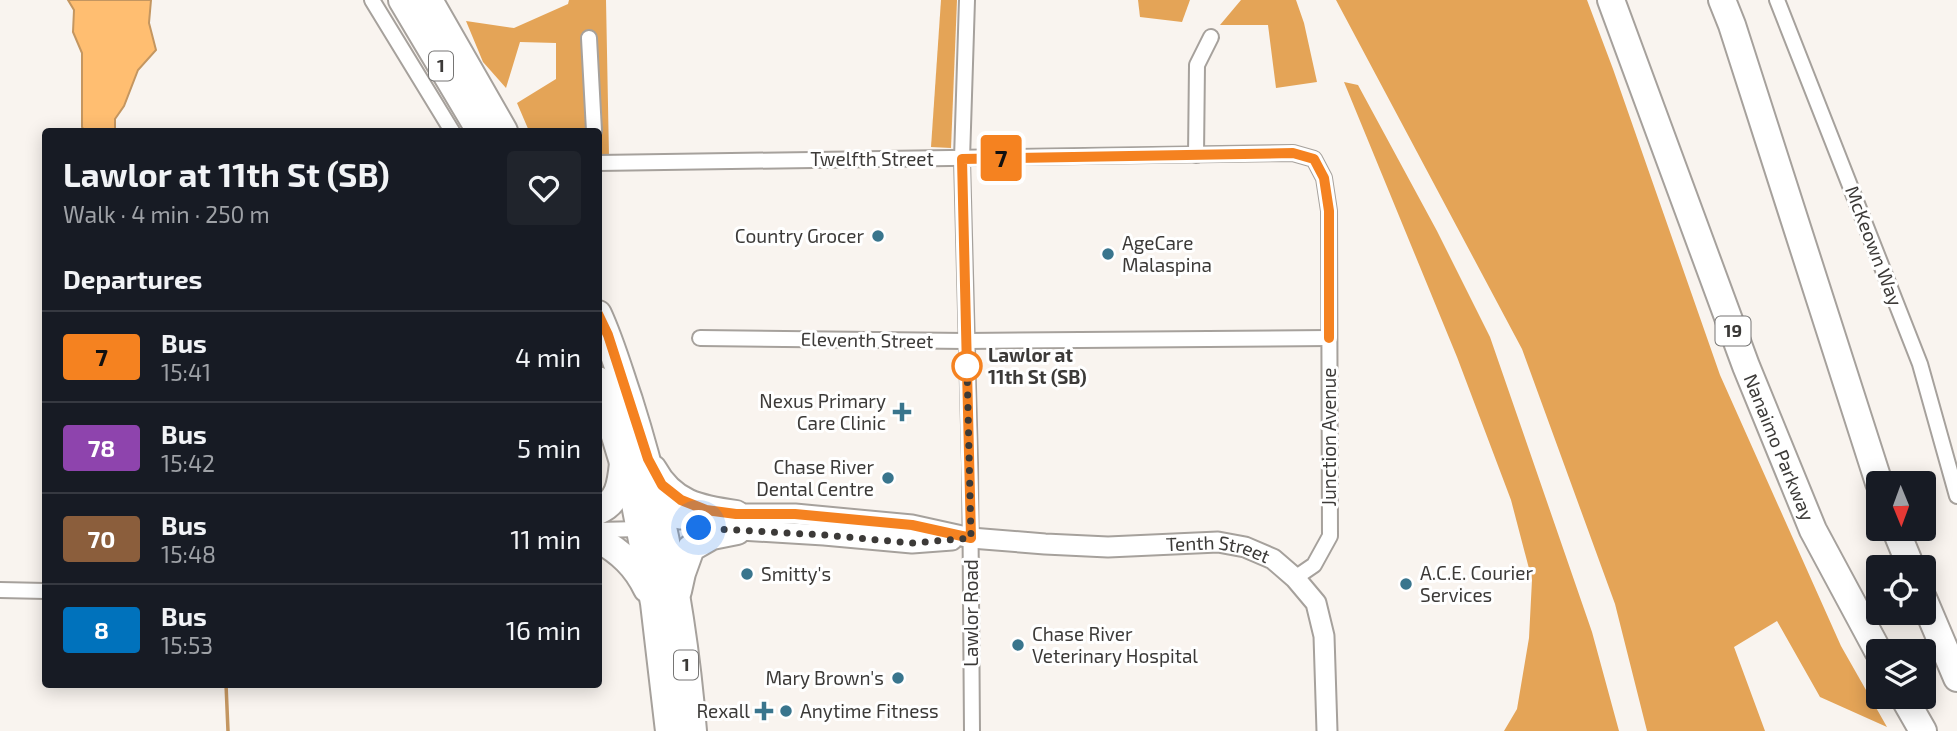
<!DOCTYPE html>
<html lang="en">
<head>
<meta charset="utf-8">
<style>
  :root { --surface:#171b24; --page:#20242c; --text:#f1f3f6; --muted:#9ea1a6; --line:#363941 }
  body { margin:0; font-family:"Exo 2",sans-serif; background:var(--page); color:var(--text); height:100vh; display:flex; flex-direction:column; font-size:26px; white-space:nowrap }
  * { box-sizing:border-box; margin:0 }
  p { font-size:23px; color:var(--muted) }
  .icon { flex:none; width:38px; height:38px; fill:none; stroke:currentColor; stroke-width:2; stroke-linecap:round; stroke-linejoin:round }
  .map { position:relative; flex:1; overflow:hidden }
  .sheet { position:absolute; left:42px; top:128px; width:560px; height:560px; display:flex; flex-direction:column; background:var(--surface); border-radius:7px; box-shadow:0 4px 18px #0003 }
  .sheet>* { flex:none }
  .badge { padding:0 14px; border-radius:5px; font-size:24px; line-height:46px }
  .needle { width:46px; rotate:179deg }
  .controls { position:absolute; left:1866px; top:471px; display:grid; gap:14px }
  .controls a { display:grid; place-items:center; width:70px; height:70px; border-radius:7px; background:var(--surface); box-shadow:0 4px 18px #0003; font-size:35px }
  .you { position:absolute; width:35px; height:35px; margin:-18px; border:5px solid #fff; border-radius:50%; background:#1a73e8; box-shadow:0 0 0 10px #1a73e833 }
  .map>.badge { position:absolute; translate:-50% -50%; box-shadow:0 0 0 4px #fff }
  h2 { padding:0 21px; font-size:26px; line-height:63px }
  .round { display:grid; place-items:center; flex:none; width:74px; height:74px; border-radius:7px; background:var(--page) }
  .summary { display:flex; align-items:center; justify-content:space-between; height:119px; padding:0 21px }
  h1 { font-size:33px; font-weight:700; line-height:52px }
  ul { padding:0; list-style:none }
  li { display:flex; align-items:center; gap:21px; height:91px; padding:0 21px; border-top:2px solid var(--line) }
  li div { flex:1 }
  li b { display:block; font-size:26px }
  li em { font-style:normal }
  li .badge { min-width:77px; font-weight:700; text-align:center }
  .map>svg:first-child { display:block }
  .forest { fill:#e4a457 }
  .water { fill:#ffbe71; stroke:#c49660; stroke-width:2 }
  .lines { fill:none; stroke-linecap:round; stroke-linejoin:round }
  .stream { stroke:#c49660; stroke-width:3.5 }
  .street-casing { stroke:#a6a19c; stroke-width:18 }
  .secondary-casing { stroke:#a6a19c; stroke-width:23 }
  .highway-casing { stroke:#a6a19c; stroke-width:30 }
  .street { stroke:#fff; stroke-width:14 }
  .secondary { stroke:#fff; stroke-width:19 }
  .highway { stroke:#fff; stroke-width:26 }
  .line-casing { stroke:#fff; stroke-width:16 }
  .line { stroke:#f58220; stroke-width:10 }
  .walk { stroke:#3c3a38; stroke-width:7; stroke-dasharray:0 12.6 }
  .poi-dot { fill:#39758d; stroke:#fff; stroke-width:2.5 }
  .stop-dot { fill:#fff; stroke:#f58220; stroke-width:3.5 }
  .labels { text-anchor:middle; stroke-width:6; stroke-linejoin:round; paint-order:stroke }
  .shield { fill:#fff; stroke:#767574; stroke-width:2 }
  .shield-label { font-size:18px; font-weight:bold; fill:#3c3a38 }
  .street-label { font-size:19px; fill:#3c3a38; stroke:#fff }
  .poi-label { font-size:19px; fill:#3c3a38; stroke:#fff; text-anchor:end }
  .stop-label { font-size:19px; font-weight:bold; fill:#3c3a38; stroke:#fff; text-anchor:start }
</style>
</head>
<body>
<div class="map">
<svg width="1957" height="731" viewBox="0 0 1957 731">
  <rect width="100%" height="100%" fill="#f9f4ef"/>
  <g class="forest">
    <path d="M569 0H606L609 157H599L598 131H529L517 103 556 79V43L520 42 506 88 483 62 466 21 514 28 568 4Z"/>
    <path d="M941 0H957L951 148 931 147Z"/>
    <path d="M1138 0H1190L1182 22 1140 17Z"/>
    <path d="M1241 0H1296L1304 23 1317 82 1276 88 1268 25H1220Z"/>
    <path d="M1336 0H1587L1613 69 1720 375 1841 646 1887 727 1820 697 1777 621 1734 647 1765 731H1647L1615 604 1522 349Z"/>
    <path d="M1344 82 1358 85 1437 231 1490 337 1592 632 1619 731H1504L1517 709 1529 638 1532 580 1511 500 1457 357Z"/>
  </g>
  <path class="water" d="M68 0H151L149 23 156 50 138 70 124 106 115 119V131H84L82 127V53L73 32 74 10Z"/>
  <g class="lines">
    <path class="stream" d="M226 684 228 731"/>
    <g class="street-casing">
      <g id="street">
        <path d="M372 0 452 131"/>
        <path d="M967 0 962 159 970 463 972 731"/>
        <path d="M1777 0 1920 364 1957 496"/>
        <path d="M589 38 594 131"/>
        <path d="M1196 155 1197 65 1211 37"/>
        <path d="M598 163 1293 153 1314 159 1324 178 1329 211 1330 536 1314 565 1295 578"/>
        <path d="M700 338 966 341 1329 338"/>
        <path d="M598 530 640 529"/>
        <path d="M0 590 46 591"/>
      </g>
    </g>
    <g class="secondary-casing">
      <g id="secondary">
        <path id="s1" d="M660 515 680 519H710L736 514H795L912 525 971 538 1045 544 1108 547 1218 542 1245 547 1273 559 1295 578 1316 603 1324 636 1327 731"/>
        <path d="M724 529 824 535 912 543 952 540"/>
      </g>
    </g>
    <g class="highway-casing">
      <g id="highway">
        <path d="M402 0 480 131"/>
        <path d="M429 0 504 131"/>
        <path id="s2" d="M1611 0 1746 366 1813 530 1878 651"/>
        <path d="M1722 0 1732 25 1879 483"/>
        <path d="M598 314C611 342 619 371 629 400 663 507 684 619 693 731"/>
        <path d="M598 380 634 499 654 603 669 731"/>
        <path d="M653 469C672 504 700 509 736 514"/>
        <path d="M598 511C619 502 621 483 623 463"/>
        <path d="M1895 528 1911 567"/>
        <path d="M598 539C621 552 636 566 647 589"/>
        <path d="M678 591 682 573 691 548 712 536 737 531"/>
        <path d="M1923 598 1957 678"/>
        <path d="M1903 696 1923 731"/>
      </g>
    </g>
    <use href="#street" class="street"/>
    <use href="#secondary" class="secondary"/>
    <use href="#highway" class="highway"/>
  </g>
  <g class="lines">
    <g class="line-casing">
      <path id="line" d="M598 314 608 335 648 459 662 485 681 500 706 510 736 514H795L912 525 971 538 962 159 1293 153 1314 159 1324 178 1329 211V338"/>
    </g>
    <use href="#line" class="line"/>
    <path class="walk" d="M699 528 824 535 912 543 971 538 967 366"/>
  </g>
  <g class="poi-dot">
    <circle cx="878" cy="236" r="7"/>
    <circle cx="1108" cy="254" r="7"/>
    <path d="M898.5 401.5h7v7h7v7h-7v7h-7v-7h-7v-7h7z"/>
    <circle cx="888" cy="478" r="7"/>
    <circle cx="747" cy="574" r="7"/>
    <circle cx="1406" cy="584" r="7"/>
    <circle cx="1018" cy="645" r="7"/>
    <circle cx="898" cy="678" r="7"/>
    <path d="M760.5 700.5h7v7h7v7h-7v7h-7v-7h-7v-7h7z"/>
    <circle cx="786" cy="711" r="7"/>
  </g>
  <circle class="stop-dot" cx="967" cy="366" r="14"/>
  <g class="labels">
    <g class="shield">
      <rect x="429" y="51.5" width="24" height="29" rx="5"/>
      <rect x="1715.5" y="316.5" width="35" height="29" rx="5"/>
      <rect x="674" y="650.5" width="24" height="29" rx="5"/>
    </g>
    <g class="shield-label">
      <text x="441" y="72">1</text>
      <text x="1733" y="337">19</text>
      <text x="686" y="671">1</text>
    </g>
    <g class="street-label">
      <text x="872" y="166">Twelfth Street</text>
      <text transform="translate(1874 246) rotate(69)" y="7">McKeown Way</text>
      <text transform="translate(867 340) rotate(1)" y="7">Eleventh Street</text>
      <text transform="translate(1329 437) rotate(-90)" y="7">Junction Avenue</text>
      <text dy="7" stroke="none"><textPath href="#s2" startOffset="478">Nanaimo Parkway</textPath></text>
      <text dy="7" stroke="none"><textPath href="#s1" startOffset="562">Tenth Street</textPath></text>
      <text transform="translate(971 613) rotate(-90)" y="7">Lawlor Road</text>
    </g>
    <g class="poi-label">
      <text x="864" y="243">Country Grocer</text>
      <text x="1122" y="250" text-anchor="start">AgeCare<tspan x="1122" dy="22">Malaspina</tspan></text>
      <text x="886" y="408">Nexus Primary<tspan x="886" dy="22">Care Clinic</tspan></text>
      <text x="874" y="474">Chase River<tspan x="874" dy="22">Dental Centre</tspan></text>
      <text x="1420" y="580" text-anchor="start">A.C.E. Courier<tspan x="1420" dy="22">Services</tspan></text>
      <text x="761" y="581" text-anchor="start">Smitty's</text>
      <text x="1032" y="641" text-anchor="start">Chase River<tspan x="1032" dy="22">Veterinary Hospital</tspan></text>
      <text x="884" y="685">Mary Brown's</text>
      <text x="750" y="718">Rexall</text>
      <text x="800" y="718" text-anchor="start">Anytime Fitness</text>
    </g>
    <g class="stop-label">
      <text x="988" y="362">Lawlor at<tspan x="988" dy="22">11th St (SB)</tspan></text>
    </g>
  </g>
</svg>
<div class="controls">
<a><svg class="needle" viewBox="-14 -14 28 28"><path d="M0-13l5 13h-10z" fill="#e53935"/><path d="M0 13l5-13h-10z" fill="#9ea1a6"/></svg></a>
<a><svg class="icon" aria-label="locate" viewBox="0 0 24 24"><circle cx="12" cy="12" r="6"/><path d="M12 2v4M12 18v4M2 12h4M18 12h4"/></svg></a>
<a><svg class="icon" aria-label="layers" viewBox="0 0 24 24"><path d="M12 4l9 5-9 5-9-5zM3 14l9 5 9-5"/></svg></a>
</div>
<div class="you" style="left:699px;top:528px"></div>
<b class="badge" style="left:1001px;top:158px;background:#f58220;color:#111">7</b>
<section class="sheet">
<div class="summary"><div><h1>Lawlor at 11th St (SB)</h1><p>Walk · 4 min · 250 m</p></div><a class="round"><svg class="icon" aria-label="heart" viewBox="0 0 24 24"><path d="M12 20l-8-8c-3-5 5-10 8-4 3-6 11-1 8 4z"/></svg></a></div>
<h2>Departures</h2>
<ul>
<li><span class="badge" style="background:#f58220;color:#111">7</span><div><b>Bus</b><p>15:41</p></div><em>4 min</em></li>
<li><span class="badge" style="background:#8e44ad;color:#fff">78</span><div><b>Bus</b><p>15:42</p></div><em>5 min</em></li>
<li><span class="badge" style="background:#8b5e3c;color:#fff">70</span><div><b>Bus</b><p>15:48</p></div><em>11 min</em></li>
<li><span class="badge" style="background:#0072bc;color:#fff">8</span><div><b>Bus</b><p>15:53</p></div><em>16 min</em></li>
</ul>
</section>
</div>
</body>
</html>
